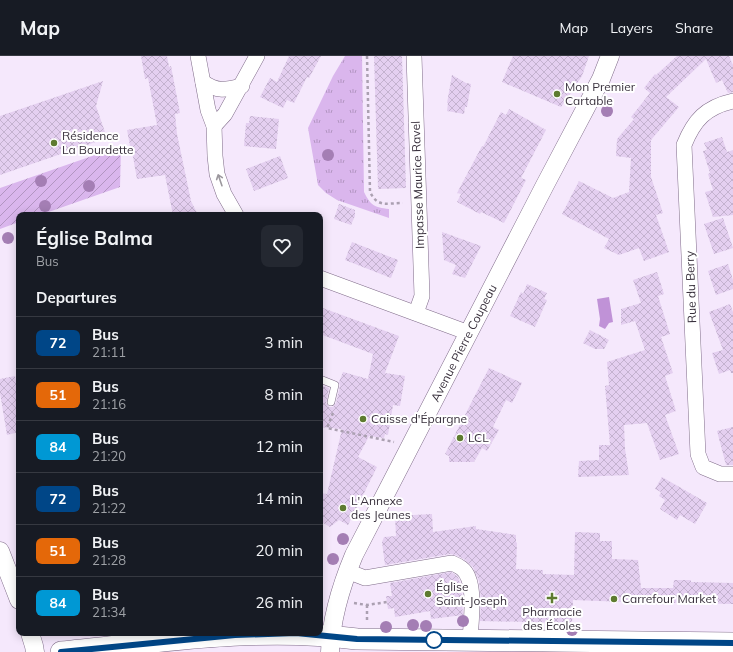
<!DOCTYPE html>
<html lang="en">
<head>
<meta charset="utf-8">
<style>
  :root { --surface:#171b24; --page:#242831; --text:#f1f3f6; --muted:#9ea1a6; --line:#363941 }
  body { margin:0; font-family:Mulish,sans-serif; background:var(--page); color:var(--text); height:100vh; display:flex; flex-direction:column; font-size:15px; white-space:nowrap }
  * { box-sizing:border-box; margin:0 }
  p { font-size:13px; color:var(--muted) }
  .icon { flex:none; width:22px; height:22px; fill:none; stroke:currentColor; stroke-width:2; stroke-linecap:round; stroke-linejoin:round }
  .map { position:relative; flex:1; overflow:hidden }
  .drawer { position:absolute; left:16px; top:156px; width:307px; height:424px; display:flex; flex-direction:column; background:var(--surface); border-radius:8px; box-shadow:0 2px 10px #0003 }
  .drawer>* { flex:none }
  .badge { padding:0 8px; border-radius:6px; font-size:14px; line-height:26px }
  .map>.badge { position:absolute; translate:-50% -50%; box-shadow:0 0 0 2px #fff }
  h2 { padding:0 20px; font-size:15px; line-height:36px }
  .round { display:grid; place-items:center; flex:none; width:42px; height:42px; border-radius:8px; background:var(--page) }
  .summary { display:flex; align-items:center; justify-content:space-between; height:68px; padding:0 20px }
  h1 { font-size:19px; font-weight:700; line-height:30px }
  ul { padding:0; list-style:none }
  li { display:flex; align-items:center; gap:12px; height:52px; padding:0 20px; border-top:1px solid var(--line) }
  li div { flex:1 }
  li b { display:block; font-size:15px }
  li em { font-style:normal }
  li .badge { min-width:44px; font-weight:700; text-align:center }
  header { display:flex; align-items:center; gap:24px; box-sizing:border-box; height:56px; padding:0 20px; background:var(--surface); border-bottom:1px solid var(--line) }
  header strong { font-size:19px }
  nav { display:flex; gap:22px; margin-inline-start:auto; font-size:14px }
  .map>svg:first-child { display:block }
  .grass { fill:url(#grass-tufts) }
  .garden { fill:url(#garden-furrows) }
  .water { fill:#c092d7 }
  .building { fill:url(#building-cross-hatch) }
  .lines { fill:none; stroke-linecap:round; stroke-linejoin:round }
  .service-casing { stroke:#806d8a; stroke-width:8 }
  .minor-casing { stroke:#806d8a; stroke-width:16 }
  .tertiary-casing { stroke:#806d8a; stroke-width:19 }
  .secondary-casing { stroke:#806d8a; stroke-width:22 }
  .path { stroke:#aba0b1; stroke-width:2.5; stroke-dasharray:3 3; stroke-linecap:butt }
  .service { stroke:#fff; stroke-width:7 }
  .minor { stroke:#fff; stroke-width:15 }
  .tertiary { stroke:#fff; stroke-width:18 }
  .secondary { stroke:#fff; stroke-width:21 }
  .tree { fill:#a47eb4 }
  .oneway { stroke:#9c989e }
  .line-casing { stroke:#fff; stroke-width:9 }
  .line { stroke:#004687; stroke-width:6 }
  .poi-dot { fill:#5e7b30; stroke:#fff; stroke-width:1.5 }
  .stop-dot { fill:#fff; stroke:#004687; stroke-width:2 }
  .labels { text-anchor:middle; stroke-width:4; stroke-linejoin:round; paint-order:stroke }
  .poi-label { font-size:12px; fill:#39313d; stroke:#fff; text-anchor:start }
  .street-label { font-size:12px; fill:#39313d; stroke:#fff }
</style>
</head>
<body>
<header>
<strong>Map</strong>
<nav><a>Map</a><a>Layers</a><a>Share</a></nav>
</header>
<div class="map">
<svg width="733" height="596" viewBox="0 0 733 596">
  <defs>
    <pattern id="grass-tufts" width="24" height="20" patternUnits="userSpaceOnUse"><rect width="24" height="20" fill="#dab6ed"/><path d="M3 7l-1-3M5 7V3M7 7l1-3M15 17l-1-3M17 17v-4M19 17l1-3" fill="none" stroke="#b295c1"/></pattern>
    <pattern id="garden-furrows" width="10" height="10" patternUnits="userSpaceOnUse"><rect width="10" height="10" fill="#dab6ed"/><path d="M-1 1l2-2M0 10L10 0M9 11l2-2" fill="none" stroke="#b295c1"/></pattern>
    <pattern id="building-cross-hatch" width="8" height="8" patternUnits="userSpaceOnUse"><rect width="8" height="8" fill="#e4cff0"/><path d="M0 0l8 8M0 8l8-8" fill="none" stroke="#c4b2cf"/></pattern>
  </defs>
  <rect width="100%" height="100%" fill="#f5e8fc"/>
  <path class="grass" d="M345 0H362L364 136C371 150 374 151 389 153V162L337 144 326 137 318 129 308 72 333 20Z"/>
  <path class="garden" d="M121 90 120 131 40 159H19V166L0 173V132Z"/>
  <path class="water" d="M609 241 613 266 609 267 605 273 599 270 600 263 597 243Z"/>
  <g class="building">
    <path d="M141 0H167L169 11 171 10 180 57 175 58 177 78 191 145 198 159H173L165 119 137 123 131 90H130L127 74 157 69 148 22 145 23Z"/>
    <path d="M289 0H321L309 22 307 21 294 47 287 44 283 52 260 41 270 22 277 26Z"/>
    <path d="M374 0H402L406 132 378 133Z"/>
    <path d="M513 0H589L582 20 561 51 502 26Z"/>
    <path d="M677 0H729L733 9V36L728 37 722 24 716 27 706 3 666 41 679 51 651 84V121L663 157 656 159 669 196 644 205 639 192 619 199 604 192 609 183 562 158 579 125 613 142 629 136 631 102 616 100 617 83 634 63 631 61 650 37 644 32 655 18 656 19Z"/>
    <path d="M452 19 466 27 471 28 467 51H465L464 58 447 55 448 47H447Z"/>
    <path d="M103 25 96 50 107 82 0 119V60Z"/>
    <path d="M509 53 546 74 521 122 526 124 504 167 481 156 480 158 457 146 461 138 457 137 482 90 483 91 501 56 506 59Z"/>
    <path d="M250 60 279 63 276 93 244 90 246 67H249Z"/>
    <path d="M722 81 727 96 733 94V159L713 161 705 136 713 134 708 118 710 117 703 95 707 94 704 87Z"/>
    <path d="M280 100 288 122 254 135 246 113Z"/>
    <path d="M339 148 355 154V160L351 169 334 163Z"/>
    <path d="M723 162 733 192 714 198 704 168Z"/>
    <path d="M442 176 481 190 465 222 452 218 456 209 444 204Z"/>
    <path d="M352 186 398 204 391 222 345 204Z"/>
    <path d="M728 208 733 224V233L716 239 708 215Z"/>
    <path d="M657 216 664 238 658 240 670 278 661 281 673 317 665 320 676 355 665 359 679 398 660 404 647 367 624 369 625 393 629 419 578 421 579 405 599 404V389H610L605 330 609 329 607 306 645 294 635 265 621 269V253L641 247 633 224Z"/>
    <path d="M527 228 547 237 544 243 547 244 535 271 510 260 521 236 523 238Z"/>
    <path d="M730 248 733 256V317H731L730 314 719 318 712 297 723 294 709 256Z"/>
    <path d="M320 251 399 280 385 317 405 320 400 350 393 349 388 379 385 378 384 382 369 380 358 401 377 411 348 469 339 464 330 471 320 465V437L327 438 342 373 320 371V329L329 332 326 347 329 351H333L336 347 340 330 339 326 343 316 368 323 373 298 320 278Z"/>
    <path d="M590 274 609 284 604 293H595L583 287Z"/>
    <path d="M489 312 522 327 512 347 506 344 493 371 499 374 487 395 482 392 474 406H449V400L445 398Z"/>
    <path d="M15 320 19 340V376L7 379 0 337V323Z"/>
    <path d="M733 371V409H726L717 375Z"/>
    <path d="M662 421 707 447 695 468 680 459 677 464 660 453 665 444 659 440 661 436 655 433Z"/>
    <path d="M432 458 433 476 476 470V473L516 479V487L517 486 516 513 543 514V518L574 519 575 476 600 477V485H612V503L638 504 641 532H673L674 524H691V526L733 527V548L625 546 573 544 572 567 480 565 481 543 479 525 473 511 464 503 456 499 450 498 385 509 382 486 384 481 396 480 395 460Z"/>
    <path d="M451 516 458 521 461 530 463 559 431 563 430 555 395 561 394 552 388 553 386 540H392L390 527Z"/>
  </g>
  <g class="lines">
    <g class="service-casing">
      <path id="service" d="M320 323 335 329 331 346"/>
    </g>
    <g class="minor-casing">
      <g id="minor">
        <path d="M198 0 208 54 214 70 215 100 217 118 224 138 236 159"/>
        <path d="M414 0 422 240 416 257"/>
        <path d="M203 26C217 36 226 34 242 30"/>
        <path d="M733 45C706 51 694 64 684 89L698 398 703 411 720 418H733"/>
        <path d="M214 70 225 58 257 0"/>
        <path d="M320 222 469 277"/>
        <path d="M347 515 365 522 452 507C459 510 465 513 468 521 475 537 471 566 470 584"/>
      </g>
    </g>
    <g class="tertiary-casing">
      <g id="tertiary">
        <path d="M0 495 19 544"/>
        <path d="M30 577 34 590 35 596"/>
        <path d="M330 596C331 562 341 530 354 499L545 129 601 23 610 0"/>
      </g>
    </g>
    <g class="secondary-casing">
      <path id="secondary" d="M61 596C159 586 258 570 357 583L733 587"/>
    </g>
    <g class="path">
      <path d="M367 0 370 136C378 152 387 147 403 147"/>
      <path d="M333 357 327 372 394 386"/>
      <path d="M354 547 367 549 387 546"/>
      <path d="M367 549V564"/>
    </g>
    <use href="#service" class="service"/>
    <use href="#minor" class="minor"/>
    <use href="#tertiary" class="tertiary"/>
    <use href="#secondary" class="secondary"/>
  </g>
  <g class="tree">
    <circle cx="607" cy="55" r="6"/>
    <circle cx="328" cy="99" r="6"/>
    <circle cx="41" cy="125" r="6"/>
    <circle cx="89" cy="130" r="6"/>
    <circle cx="45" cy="150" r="6"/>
    <circle cx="8" cy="182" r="6"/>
    <circle cx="343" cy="483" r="6"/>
    <circle cx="333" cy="503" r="6"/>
    <circle cx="463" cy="565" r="6"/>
    <circle cx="413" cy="569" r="6"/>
    <circle cx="426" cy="570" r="6"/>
    <circle cx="386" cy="571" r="6"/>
    <circle cx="572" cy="574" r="6"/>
  </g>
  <defs><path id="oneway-shaft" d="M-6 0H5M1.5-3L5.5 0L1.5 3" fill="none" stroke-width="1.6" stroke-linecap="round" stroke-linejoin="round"/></defs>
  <use class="oneway" href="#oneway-shaft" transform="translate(220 124) rotate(-109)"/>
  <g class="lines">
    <g class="line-casing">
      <path id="line" d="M61 596 235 579 296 577 357 583 733 587"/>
    </g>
    <use href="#line" class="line"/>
  </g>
  <g class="poi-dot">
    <circle cx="557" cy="38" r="4"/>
    <circle cx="54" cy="87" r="4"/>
    <circle cx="363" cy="363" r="4"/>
    <circle cx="460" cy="382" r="4"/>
    <circle cx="343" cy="452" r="4"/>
    <circle cx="428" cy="538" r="4"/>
    <path d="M550 536h4v4h4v4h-4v4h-4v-4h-4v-4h4z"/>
    <circle cx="614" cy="543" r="4"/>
  </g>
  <circle class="stop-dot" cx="434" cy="584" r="8"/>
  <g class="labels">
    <g class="poi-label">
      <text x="565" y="35">Mon Premier<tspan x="565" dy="14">Cartable</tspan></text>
      <text x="62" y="84">Résidence<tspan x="62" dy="14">La Bourdette</tspan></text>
      <text x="371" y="367">Caisse d'Épargne</text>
      <text x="468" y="386">LCL</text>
      <text x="351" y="449">L'Annexe<tspan x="351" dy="14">des Jeunes</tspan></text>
      <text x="436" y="535">Église<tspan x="436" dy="14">Saint-Joseph</tspan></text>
      <text x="622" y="547">Carrefour Market</text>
      <text x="552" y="560" text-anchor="middle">Pharmacie<tspan x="552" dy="14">des Écoles</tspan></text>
    </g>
    <g class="street-label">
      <text transform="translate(418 129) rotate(-92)" y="4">Impasse Maurice Ravel</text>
      <text transform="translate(691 231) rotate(-92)" y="4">Rue du Berry</text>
      <text transform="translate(464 287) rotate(-63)" y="4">Avenue Pierre Coupeau</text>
    </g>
  </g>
</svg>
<section class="drawer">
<div class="summary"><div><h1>Église Balma</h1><p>Bus</p></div><a class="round"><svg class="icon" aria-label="heart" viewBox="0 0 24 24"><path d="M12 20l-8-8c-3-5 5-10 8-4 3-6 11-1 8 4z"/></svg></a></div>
<h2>Departures</h2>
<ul>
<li><span class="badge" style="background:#004687;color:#fff">72</span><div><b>Bus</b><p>21:11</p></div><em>3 min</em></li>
<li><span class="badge" style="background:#e46809;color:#fff">51</span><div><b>Bus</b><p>21:16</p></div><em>8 min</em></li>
<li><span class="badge" style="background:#0098d4;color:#fff">84</span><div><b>Bus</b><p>21:20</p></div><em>12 min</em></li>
<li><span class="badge" style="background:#004687;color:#fff">72</span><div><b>Bus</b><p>21:22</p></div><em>14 min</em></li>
<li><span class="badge" style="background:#e46809;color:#fff">51</span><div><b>Bus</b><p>21:28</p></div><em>20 min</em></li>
<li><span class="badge" style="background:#0098d4;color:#fff">84</span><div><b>Bus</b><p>21:34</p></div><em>26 min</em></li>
</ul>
</section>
</div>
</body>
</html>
